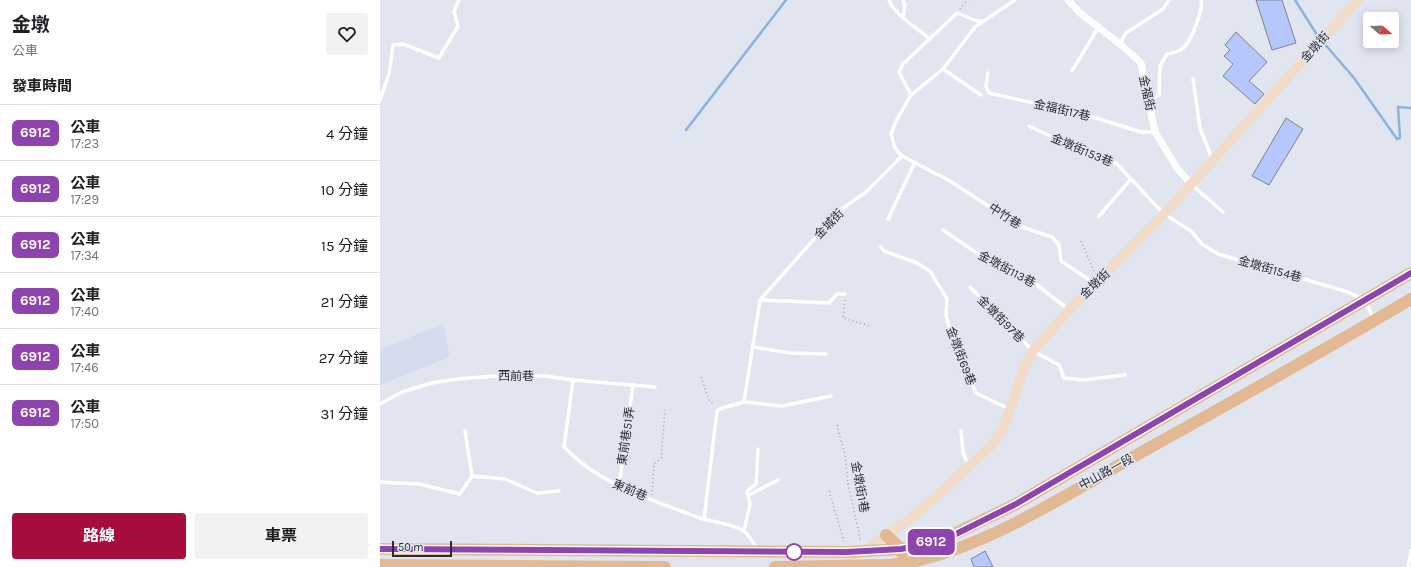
<!DOCTYPE html>
<html lang="zh-TW">
<head>
<meta charset="utf-8">
<style>
  :root { --surface:#fff; --page:#f2f2f2; --text:#202124; --muted:#757577; --line:#e0e0e0; --accent:#a60e3d }
  body { margin:0; font-family:Karla,"Noto Sans TC",sans-serif; background:var(--page); color:var(--text); height:100vh; display:flex; flex-direction:column; font-size:15px; white-space:nowrap }
  * { box-sizing:border-box; margin:0 }
  p { font-size:13px; color:var(--muted) }
  .icon { flex:none; width:22px; height:22px; fill:none; stroke:currentColor; stroke-width:2; stroke-linecap:round; stroke-linejoin:round }
  .map { position:relative; flex:1; overflow:hidden }
  .side { display:flex; flex-direction:column; background:var(--surface); width:380px }
  .side>* { flex:none }
  .badge { padding:0 8px; border-radius:6px; font-size:14px; line-height:26px }
  .needle { width:26px; rotate:109deg }
  .fabs { position:absolute; left:983px; top:12px; display:grid; gap:8px }
  .fabs a { display:grid; place-items:center; width:36px; height:36px; border-radius:4px; background:var(--surface); box-shadow:0 2px 10px #0003; font-size:20px }
  .scale { position:absolute; left:12px; bottom:10px; width:60px; box-sizing:border-box; padding-left:4px; border:2px solid #2b2c31; border-top:0; font-size:11px; line-height:14px; white-space:nowrap; color:#2b2c31; -webkit-text-stroke:3px #e1e5f0; paint-order:stroke }
  .map>.badge { position:absolute; translate:-50% -50%; box-shadow:0 0 0 2px #fff }
  h2 { padding:0 12px; font-size:15px; line-height:36px }
  .round { display:grid; place-items:center; flex:none; width:42px; height:42px; border-radius:4px; background:var(--page) }
  .head { display:flex; align-items:center; justify-content:space-between; height:68px; padding:0 12px }
  h1 { font-size:19px; font-weight:700; line-height:30px }
  .button { display:flex; gap:8px; margin-top:auto; padding:8px 12px }
  .button a { flex:1; height:46px; border-radius:4px; background:var(--accent); color:#fff; font-size:16px; font-weight:700; line-height:46px; text-align:center }
  .button a+a { background:var(--page); color:var(--text) }
  ul { padding:0; list-style:none }
  li { display:flex; align-items:center; gap:12px; height:56px; padding:0 12px; border-top:1px solid var(--line) }
  li div { flex:1 }
  li b { display:block; font-size:15px }
  li em { font-style:normal }
  li .badge { min-width:44px; font-weight:700; text-align:center }
  main { display:flex; flex:1; min-height:0 }
  .map>svg:first-child { display:block }
  .built { fill:#d4dbed }
  .lines { fill:none; stroke-linecap:round; stroke-linejoin:round }
  .stream { stroke:#8bb3df; stroke-width:2.5 }
  .building { fill:#b5c7fc; stroke:#7f838d }
  .path { stroke:#9ea1aa; stroke-width:1.5; stroke-dasharray:1 3; stroke-linecap:butt }
  .lane { stroke:#fff; stroke-width:3.5 }
  .street { stroke:#fff; stroke-width:7 }
  .secondary { stroke:#f0dcc9; stroke-width:10 }
  .primary { stroke:#e2b993; stroke-width:12 }
  .line-casing { stroke:#fff; stroke-width:9 }
  .line { stroke:#8e44ad; stroke-width:6 }
  .stop-dot { fill:#fff; stroke:#8e44ad; stroke-width:2 }
  .labels { text-anchor:middle; stroke-width:3.5; stroke-linejoin:round; paint-order:stroke }
  .street-label { font-size:12px; fill:#2b2c31; stroke:#e1e5f0 }
</style>
</head>
<body>
<main>
<section class="side">
<div class="head"><div><h1>金墩</h1><p>公車</p></div><a class="round"><svg class="icon" aria-label="heart" viewBox="0 0 24 24"><path d="M12 20l-8-8c-3-5 5-10 8-4 3-6 11-1 8 4z"/></svg></a></div>
<h2>發車時間</h2>
<ul>
<li><span class="badge" style="background:#8e44ad;color:#fff">6912</span><div><b>公車</b><p>17:23</p></div><em>4 分鐘</em></li>
<li><span class="badge" style="background:#8e44ad;color:#fff">6912</span><div><b>公車</b><p>17:29</p></div><em>10 分鐘</em></li>
<li><span class="badge" style="background:#8e44ad;color:#fff">6912</span><div><b>公車</b><p>17:34</p></div><em>15 分鐘</em></li>
<li><span class="badge" style="background:#8e44ad;color:#fff">6912</span><div><b>公車</b><p>17:40</p></div><em>21 分鐘</em></li>
<li><span class="badge" style="background:#8e44ad;color:#fff">6912</span><div><b>公車</b><p>17:46</p></div><em>27 分鐘</em></li>
<li><span class="badge" style="background:#8e44ad;color:#fff">6912</span><div><b>公車</b><p>17:50</p></div><em>31 分鐘</em></li>
</ul>
<div class="button"><a>路線</a><a>車票</a></div>
</section>
<div class="map">
<svg width="1031" height="567" viewBox="0 0 1031 567">
  <rect width="100%" height="100%" fill="#e1e5f0"/>
  <path class="built" d="M63 324 70 357 0 385V349Z"/>
  <g class="lines">
    <g class="stream">
      <path d="M915 0 939 38"/>
      <path d="M943 42 974 78 1017 139 1020 138 1018 107 1031 108"/>
      <path d="M306 130 406 0"/>
    </g>
  </g>
  <g class="building">
    <path d="M876 0H902L916 43 892 50Z"/>
    <path d="M856 32 887 62 869 81 884 94 875 104 843 76 853 64 844 56 850 50 845 45Z"/>
    <path d="M906 118 923 129 889 185 872 176Z"/>
    <path d="M605 551 613 567H594L591 559Z"/>
  </g>
  <g class="lines">
    <g class="path">
      <path d="M580 9 588 0"/>
      <path d="M701 241 715 273"/>
      <path d="M465 300 463 318 490 326"/>
      <path d="M321 377 329 400 334 405"/>
      <path d="M457 425 465 455 468 484 481 542"/>
      <path d="M449 491 464 541"/>
      <path d="M272 495 274 464 281 458 285 410"/>
    </g>
    <g class="lane">
      <path d="M509 0C512 12 539 30 550 39"/>
      <path d="M523 17 525 5 523 0"/>
      <path d="M740 44 746 33 783 9 789 0"/>
      <path d="M563 69 601 95"/>
      <path d="M692 71 718 28"/>
      <path d="M608 73 606 86 609 93 703 114 761 132H775"/>
      <path d="M813 79 820 128 832 159"/>
      <path d="M531 95 519 72 523 64 577 13 597 21H602"/>
      <path d="M0 100 9 74 13 45 23 44 59 58 78 26 74 11 79 0"/>
      <path d="M769 100 779 95 780 66 787 54C791 53 799 52 802 49 810 44 824 9 821 0"/>
      <path d="M649 126 701 151 736 163 784 214 811 231 822 244 838 254 968 292 981 298"/>
      <path d="M522 156 570 181 639 226 672 237 679 245 681 261 714 283"/>
      <path d="M812 185 843 212"/>
      <path d="M719 216 751 179"/>
      <path d="M508 219 535 162"/>
      <path d="M563 230 604 258 649 279 688 309"/>
      <path d="M501 247 504 251 537 263 550 271 567 299 566 315 570 331 596 393 629 409"/>
      <path d="M590 287 653 351 679 365 684 378 703 380 745 375"/>
      <path d="M380 300 449 303 457 294H465"/>
      <path d="M986 302 993 318"/>
      <path d="M373 347 410 353 446 354"/>
      <path d="M193 380 184 447C220 485 272 500 320 518 332 522 354 524 364 531 369 535 373 543 377 548"/>
      <path d="M364 402 402 406 451 396"/>
      <path d="M0 404 22 392 52 383 77 379 115 376H165L193 380 275 387"/>
      <path d="M581 431 583 452 588 465"/>
      <path d="M92 476 125 479 157 493 179 491"/>
      <path d="M0 482 39 484 80 494 92 476 85 431"/>
      <path d="M239 487 253 385"/>
      <path d="M369 495 398 480"/>
      <path d="M324 519 337 411 342 408 364 402 380 300 459 211 486 192 522 156 515 148 511 134 516 121 531 95 563 69 595 27 635 0"/>
      <path d="M364 531 370 504 367 491 376 484 378 449"/>
      <path d="M1028 567 1031 551"/>
    </g>
    <path class="street" d="M688 0 700 13 740 44 761 63 775 132 797 168 811 184"/>
    <path class="secondary" d="M461 567 537 514 613 444 624 426 645 366 653 351 689 310 784 214 978 0"/>
    <g class="primary">
      <path d="M506 535 521 549 522 554"/>
      <path d="M0 549 467 552 521 549 564 539 636 504 1031 273"/>
      <path d="M0 565 285 567"/>
      <path d="M395 567 509 565C590 558 684 496 755 456 848 404 940 353 1031 299"/>
    </g>
  </g>
  <g class="lines">
    <g class="line-casing">
      <path id="line" d="M0 549 467 552 521 549 564 540 636 504 1031 273"/>
    </g>
    <use href="#line" class="line"/>
  </g>
  <circle class="stop-dot" cx="414" cy="552" r="8"/>
  <g class="labels">
    <g class="street-label">
      <text transform="translate(935 47) rotate(-48)" y="4">金墩街</text>
      <text transform="translate(767 93) rotate(78)" y="4">金福街</text>
      <text transform="translate(682 110) rotate(13)" y="4">金福街17巷</text>
      <text transform="translate(702 150) rotate(23)" y="4">金墩街153巷</text>
      <text transform="translate(625 216) rotate(33)" y="4">中竹巷</text>
      <text transform="translate(449 224) rotate(-46)" y="4">金城街</text>
      <text transform="translate(627 269) rotate(28)" y="4">金墩街113巷</text>
      <text transform="translate(890 269) rotate(16)" y="4">金墩街154巷</text>
      <text transform="translate(715 284) rotate(-44)" y="4">金墩街</text>
      <text transform="translate(621 319) rotate(45)" y="4">金墩街97巷</text>
      <text transform="translate(581 356) rotate(69)" y="4">金墩街69巷</text>
      <text x="136" y="380">西前巷</text>
      <text transform="translate(246 436) rotate(-82)" y="4">東前巷51弄</text>
      <text transform="translate(726 472) rotate(-29)" y="4">中山路一段</text>
      <text transform="translate(480 487) rotate(80)" y="4">金墩街1巷</text>
      <text transform="translate(250 490) rotate(23)" y="4">東前巷</text>
    </g>
  </g>
</svg>
<div class="fabs">
<a><svg class="needle" viewBox="-14 -14 28 28"><path d="M0-13l5 13h-10z" fill="#e53935"/><path d="M0 13l5-13h-10z" fill="#757577"/></svg></a>
</div>
<div class="scale">50 m</div>
<b class="badge" style="left:551px;top:542px;background:#8e44ad;color:#fff">6912</b>
</div>
</main>
</body>
</html>
